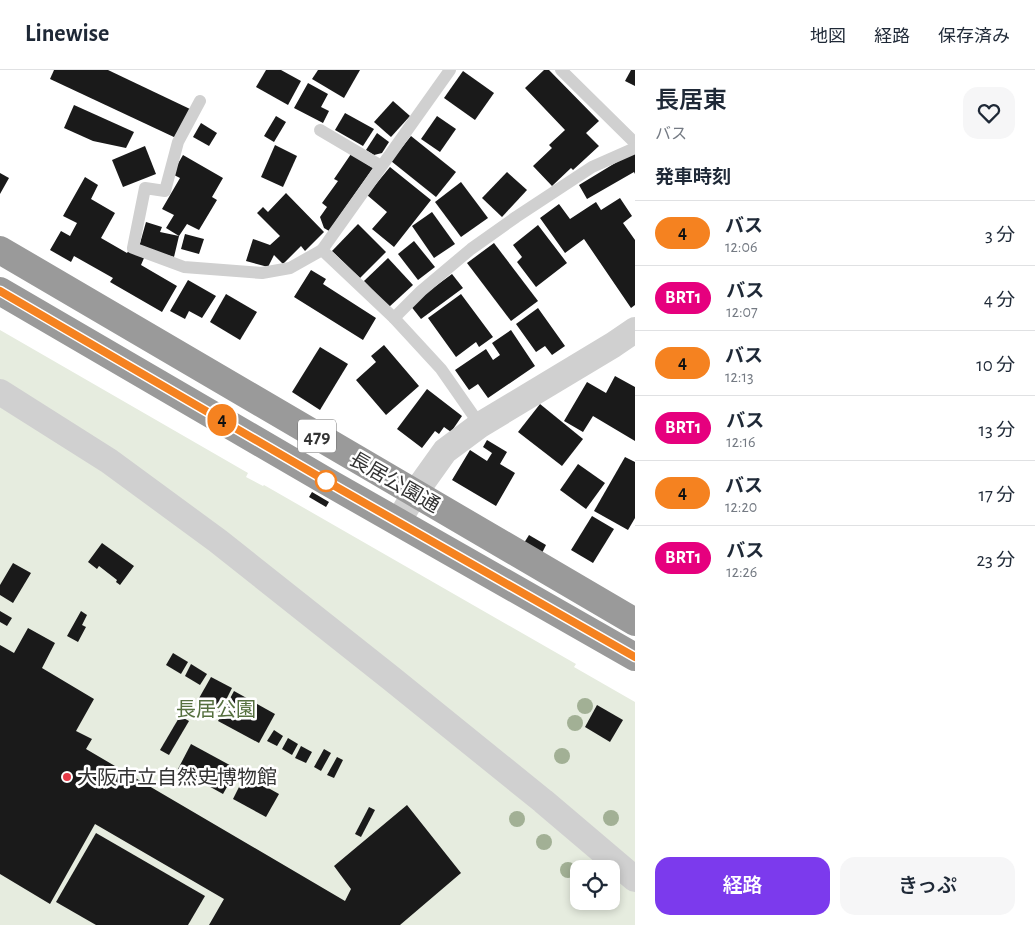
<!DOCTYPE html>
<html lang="ja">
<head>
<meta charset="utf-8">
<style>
  :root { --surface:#fff; --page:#f6f6f7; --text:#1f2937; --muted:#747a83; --line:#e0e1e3; --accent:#7c3aed }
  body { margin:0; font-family:"Alegreya Sans","Noto Sans JP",sans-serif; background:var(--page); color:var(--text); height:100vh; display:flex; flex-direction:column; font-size:19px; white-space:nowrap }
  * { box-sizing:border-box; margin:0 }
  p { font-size:16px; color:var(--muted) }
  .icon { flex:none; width:28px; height:28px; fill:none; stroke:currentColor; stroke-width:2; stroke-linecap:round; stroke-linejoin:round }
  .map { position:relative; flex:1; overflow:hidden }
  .side { display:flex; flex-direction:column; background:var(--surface); width:400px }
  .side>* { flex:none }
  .badge { padding:0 10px; border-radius:16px; font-size:18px; line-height:32px }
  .buttons { position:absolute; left:570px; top:790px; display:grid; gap:10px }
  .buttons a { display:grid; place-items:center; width:50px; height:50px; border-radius:10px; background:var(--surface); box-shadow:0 2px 8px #0003; font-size:25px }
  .map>.badge { position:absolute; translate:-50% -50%; box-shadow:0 0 0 2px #fff }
  h2 { padding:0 20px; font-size:19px; line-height:45px }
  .round { display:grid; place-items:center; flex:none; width:52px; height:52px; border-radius:15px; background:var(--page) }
  .head { display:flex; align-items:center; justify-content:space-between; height:85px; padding:0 20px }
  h1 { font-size:24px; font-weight:600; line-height:38px }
  .primary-button { display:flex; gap:10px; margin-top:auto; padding:10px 20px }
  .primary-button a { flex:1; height:58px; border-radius:15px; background:var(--accent); color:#fff; font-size:20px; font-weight:600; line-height:58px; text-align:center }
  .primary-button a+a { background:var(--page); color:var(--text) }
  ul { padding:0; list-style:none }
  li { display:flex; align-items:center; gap:15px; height:65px; padding:0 20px; border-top:1px solid var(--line) }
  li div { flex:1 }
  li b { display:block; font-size:19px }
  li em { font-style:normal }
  li .badge { min-width:55px; font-weight:700; text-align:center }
  header { display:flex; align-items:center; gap:30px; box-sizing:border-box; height:70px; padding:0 25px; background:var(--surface); border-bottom:1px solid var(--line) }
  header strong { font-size:24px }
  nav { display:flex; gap:28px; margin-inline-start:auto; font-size:18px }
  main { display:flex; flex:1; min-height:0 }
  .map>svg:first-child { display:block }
  .green { fill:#e6ecdf; fill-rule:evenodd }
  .building { fill:#1a1a1a }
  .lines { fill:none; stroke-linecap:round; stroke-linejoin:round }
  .lane { stroke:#d0d0d0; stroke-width:12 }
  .street { stroke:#d0d0d0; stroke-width:26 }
  .highway { stroke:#9a9a9a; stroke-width:28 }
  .tree { fill:#a2b095 }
  .line-casing { stroke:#fff; stroke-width:11 }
  .line { stroke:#f58220; stroke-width:8 }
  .stop-dot { fill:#fff; stroke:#f58220; stroke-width:2.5 }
  .poi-dot { fill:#e63946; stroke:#fff; stroke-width:2 }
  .labels { text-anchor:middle; stroke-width:5; stroke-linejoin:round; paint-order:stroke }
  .shield { fill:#fff; stroke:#707070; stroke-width:1 }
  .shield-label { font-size:19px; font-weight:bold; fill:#333 }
  .street-label { font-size:20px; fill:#333; stroke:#fff }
  .park-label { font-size:20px; fill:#56703f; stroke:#fff }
  .poi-label { font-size:20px; fill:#333; stroke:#fff; text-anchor:start }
</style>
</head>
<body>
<header>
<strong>Linewise</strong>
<nav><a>地図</a><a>経路</a><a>保存済み</a></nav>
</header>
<main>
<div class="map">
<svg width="635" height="855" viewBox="0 0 635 855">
  <rect width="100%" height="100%" fill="#fff"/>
  <path class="green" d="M0 260 248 403 246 407 263 416 264 415 576 594 574 597 635 632V855H0ZM579 799H611V831H579Z"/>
  <g class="building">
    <path d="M54 0H108L190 39 176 68 50 9Z"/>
    <path d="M266 0H281L301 11 288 35 256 17Z"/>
    <path d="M318 0H360L344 28 312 9Z"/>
    <path d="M544 0H549L599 51 586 63 599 76 573 100 571 98 552 116 533 96 552 78 549 75 565 60 525 18Z"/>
    <path d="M631 0H635V16L625 11Z"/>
    <path d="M463 1 494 23 475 50 444 28Z"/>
    <path d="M308 13 328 24 321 37 329 41 323 53 294 38Z"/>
    <path d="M393 31 410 46 391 67 374 52Z"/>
    <path d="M74 35 134 62 126 78 93 71 64 58Z"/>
    <path d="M345 43 374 59 363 76 335 60Z"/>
    <path d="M276 46 286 52 274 72 264 66Z"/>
    <path d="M437 46 456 59 440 82 421 69Z"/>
    <path d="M201 53 217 63 209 76 193 67Z"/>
    <path d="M377 63 389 72 382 83 374 85 366 80Z"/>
    <path d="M411 66 456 102 436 127 391 91Z"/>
    <path d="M275 75 297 86 283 117 261 107Z"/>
    <path d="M145 76 156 104 123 117 112 90Z"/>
    <path d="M635 81V104L634 102 587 129 579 115Z"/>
    <path d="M351 84 373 98 329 161 324 158 320 147 327 137 322 133 338 111 334 109Z"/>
    <path d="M183 85 223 108 212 127 217 130 199 160 187 154 179 166 174 187 139 177 146 152 162 157 160 162 179 166 166 158 174 145 162 139 180 108 172 104Z"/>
    <path d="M390 97 431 130 394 177 372 159 387 142 367 125Z"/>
    <path d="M507 102 527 120 502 147 482 128Z"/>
    <path d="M0 103 9 108 0 124Z"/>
    <path d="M85 107 98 115 91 129 115 143 101 168 127 183 129 180 144 188 141 195 177 216 162 242 110 212 113 208 74 186 71 192 50 180 61 161 70 166 77 153 63 146Z"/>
    <path d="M461 112 488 148 461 167 435 132Z"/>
    <path d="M286 123 324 162 305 181 301 176 283 194 274 185 268 197 246 191 253 169 270 175 280 166 257 143 263 137 268 142Z"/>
    <path d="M620 128 632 146 623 153 635 170V235L631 238 584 169 565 183 540 148 559 134 570 149 596 132 601 140Z"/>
    <path d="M432 142 455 174 434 188 412 156Z"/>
    <path d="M358 154 386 182 360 208 332 181Z"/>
    <path d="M538 155 567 193 536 217 517 192 522 187 513 175Z"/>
    <path d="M185 164 204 169 199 184 181 179Z"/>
    <path d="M414 171 435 197 418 210 398 184Z"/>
    <path d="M494 173 538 231 511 251 467 193Z"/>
    <path d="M388 188 413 215 389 237 364 211Z"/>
    <path d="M311 200 326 209 323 214 376 248 363 270 294 227Z"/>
    <path d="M452 204 463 218 421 249 410 235Z"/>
    <path d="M188 210 216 226 202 248 189 241 185 249 170 241Z"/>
    <path d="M226 224 257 242 240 270 210 252Z"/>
    <path d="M461 224 493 267 479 277 476 272 456 287 428 248Z"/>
    <path d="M538 238 565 276 552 285 545 276 536 282 516 254Z"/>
    <path d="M511 260 535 296 488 328 478 314 469 320 455 300 486 279 493 290 500 285 492 273Z"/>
    <path d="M384 275 419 316 386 345 356 310 376 292 371 286Z"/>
    <path d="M320 277 348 294 320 340 292 322Z"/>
    <path d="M615 306 635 317V371L593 346 583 362 564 351 587 312 606 323Z"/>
    <path d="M427 319 462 346 451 362 444 357 439 364 435 361 422 378 397 359Z"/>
    <path d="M540 334 583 369 562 396 518 362Z"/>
    <path d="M487 370 507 382 500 394 515 403 496 436 452 410 470 380 487 391 492 383 483 377Z"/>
    <path d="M625 387 635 392V448L628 460 594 441Z"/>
    <path d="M578 394 605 413 586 439 560 420Z"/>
    <path d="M312 422 329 432 326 437 309 427Z"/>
    <path d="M592 446 614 459 593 493 571 480Z"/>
    <path d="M529 465 546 475 542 483 524 473Z"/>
    <path d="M102 473 134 496 120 515 116 512 117 510 99 496 97 499 88 492Z"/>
    <path d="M13 493 31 503 13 533 0 525V515Z"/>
    <path d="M0 541 12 548 7 556 0 552Z"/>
    <path d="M81 541 87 545 82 555 86 557 78 572 67 566Z"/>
    <path d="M28 558 55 573 42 598 94 629 76 661 92 669 86 679 345 831 351 819 334 796 407 735 461 803 400 855H209L224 829 95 754 50 834 0 804V575L14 583Z"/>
    <path d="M173 583 188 592 181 604 166 595Z"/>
    <path d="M191 594 207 604 200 615 185 606Z"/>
    <path d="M211 607 232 618 220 642 198 630Z"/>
    <path d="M234 621 275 644 259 673 218 651Z"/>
    <path d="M597 635 623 650 610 672 585 657Z"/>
    <path d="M180 646 189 651 169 685 160 680Z"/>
    <path d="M274 660 283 666 277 676 267 671Z"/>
    <path d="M288 668 298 674 292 685 282 679Z"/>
    <path d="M191 674 237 699 223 724 178 699Z"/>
    <path d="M301 676 312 682 306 693 295 688Z"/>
    <path d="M324 679 331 683 321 701 314 697Z"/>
    <path d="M337 687 343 690 334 708 327 705Z"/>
    <path d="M245 705 279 724 266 747 233 729Z"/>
    <path d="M369 737 375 740 361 767 355 764Z"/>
    <path d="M96 763 205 826 188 855H96L56 832Z"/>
  </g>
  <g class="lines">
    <g class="lane">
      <path d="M450 0 322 180 394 248 441 299 480 355"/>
      <path d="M561 0 635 73"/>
      <path d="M200 31 178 72 165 121 145 118 133 178 184 197 262 203 290 198 322 180"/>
      <path d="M320 60 381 96"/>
      <path d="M394 248 421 221 471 179 516 147 592 97 635 78"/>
    </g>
    <g class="street">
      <path d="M0 322 109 391 218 471 392 609 543 731 635 809"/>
      <path d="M398 452 415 423 445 381 480 355 613 275 635 260"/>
    </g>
    <g class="highway">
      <path d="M0 180 635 552"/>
      <path d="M0 221 326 411 635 587"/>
    </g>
  </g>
  <g class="tree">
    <circle cx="585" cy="636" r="8"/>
    <circle cx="575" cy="653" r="8"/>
    <circle cx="562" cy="686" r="8"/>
    <circle cx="611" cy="748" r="8"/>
    <circle cx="517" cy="749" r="8"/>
    <circle cx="544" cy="772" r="8"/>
    <circle cx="568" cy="800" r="8"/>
  </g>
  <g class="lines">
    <g class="line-casing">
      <path id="line" d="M0 221 340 419 635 587"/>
    </g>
    <use href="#line" class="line"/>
  </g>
  <circle class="stop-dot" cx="326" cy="411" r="10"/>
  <circle class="poi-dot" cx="67" cy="707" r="5"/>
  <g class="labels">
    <rect class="shield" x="298" y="349.5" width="38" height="33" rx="4"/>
    <g class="shield-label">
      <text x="317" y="373">479</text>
    </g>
    <g class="street-label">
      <text transform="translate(395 412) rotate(30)" y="7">長居公園通</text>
    </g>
    <g class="park-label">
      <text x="216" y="646">長居公園</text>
    </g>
    <g class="poi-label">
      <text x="77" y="714">大阪市立自然史博物館</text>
    </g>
  </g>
</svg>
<div class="buttons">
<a><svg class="icon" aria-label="locate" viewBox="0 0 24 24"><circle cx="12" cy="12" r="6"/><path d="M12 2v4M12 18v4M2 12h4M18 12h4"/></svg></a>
</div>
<b class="badge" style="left:222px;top:350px;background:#f58220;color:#111">4</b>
</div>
<section class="side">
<div class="head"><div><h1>長居東</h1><p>バス</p></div><a class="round"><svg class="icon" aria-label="heart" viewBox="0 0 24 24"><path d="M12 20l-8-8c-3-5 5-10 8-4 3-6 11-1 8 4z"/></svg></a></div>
<h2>発車時刻</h2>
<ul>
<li><span class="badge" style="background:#f58220;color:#111">4</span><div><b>バス</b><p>12:06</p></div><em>3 分</em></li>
<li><span class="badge" style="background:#e6007e;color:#fff">BRT1</span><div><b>バス</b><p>12:07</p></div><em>4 分</em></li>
<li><span class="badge" style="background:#f58220;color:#111">4</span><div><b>バス</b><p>12:13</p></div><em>10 分</em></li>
<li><span class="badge" style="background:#e6007e;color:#fff">BRT1</span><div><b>バス</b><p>12:16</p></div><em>13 分</em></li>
<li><span class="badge" style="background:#f58220;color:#111">4</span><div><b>バス</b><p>12:20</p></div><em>17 分</em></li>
<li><span class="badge" style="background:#e6007e;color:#fff">BRT1</span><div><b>バス</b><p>12:26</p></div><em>23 分</em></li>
</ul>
<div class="primary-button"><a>経路</a><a>きっぷ</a></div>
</section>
</main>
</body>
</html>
